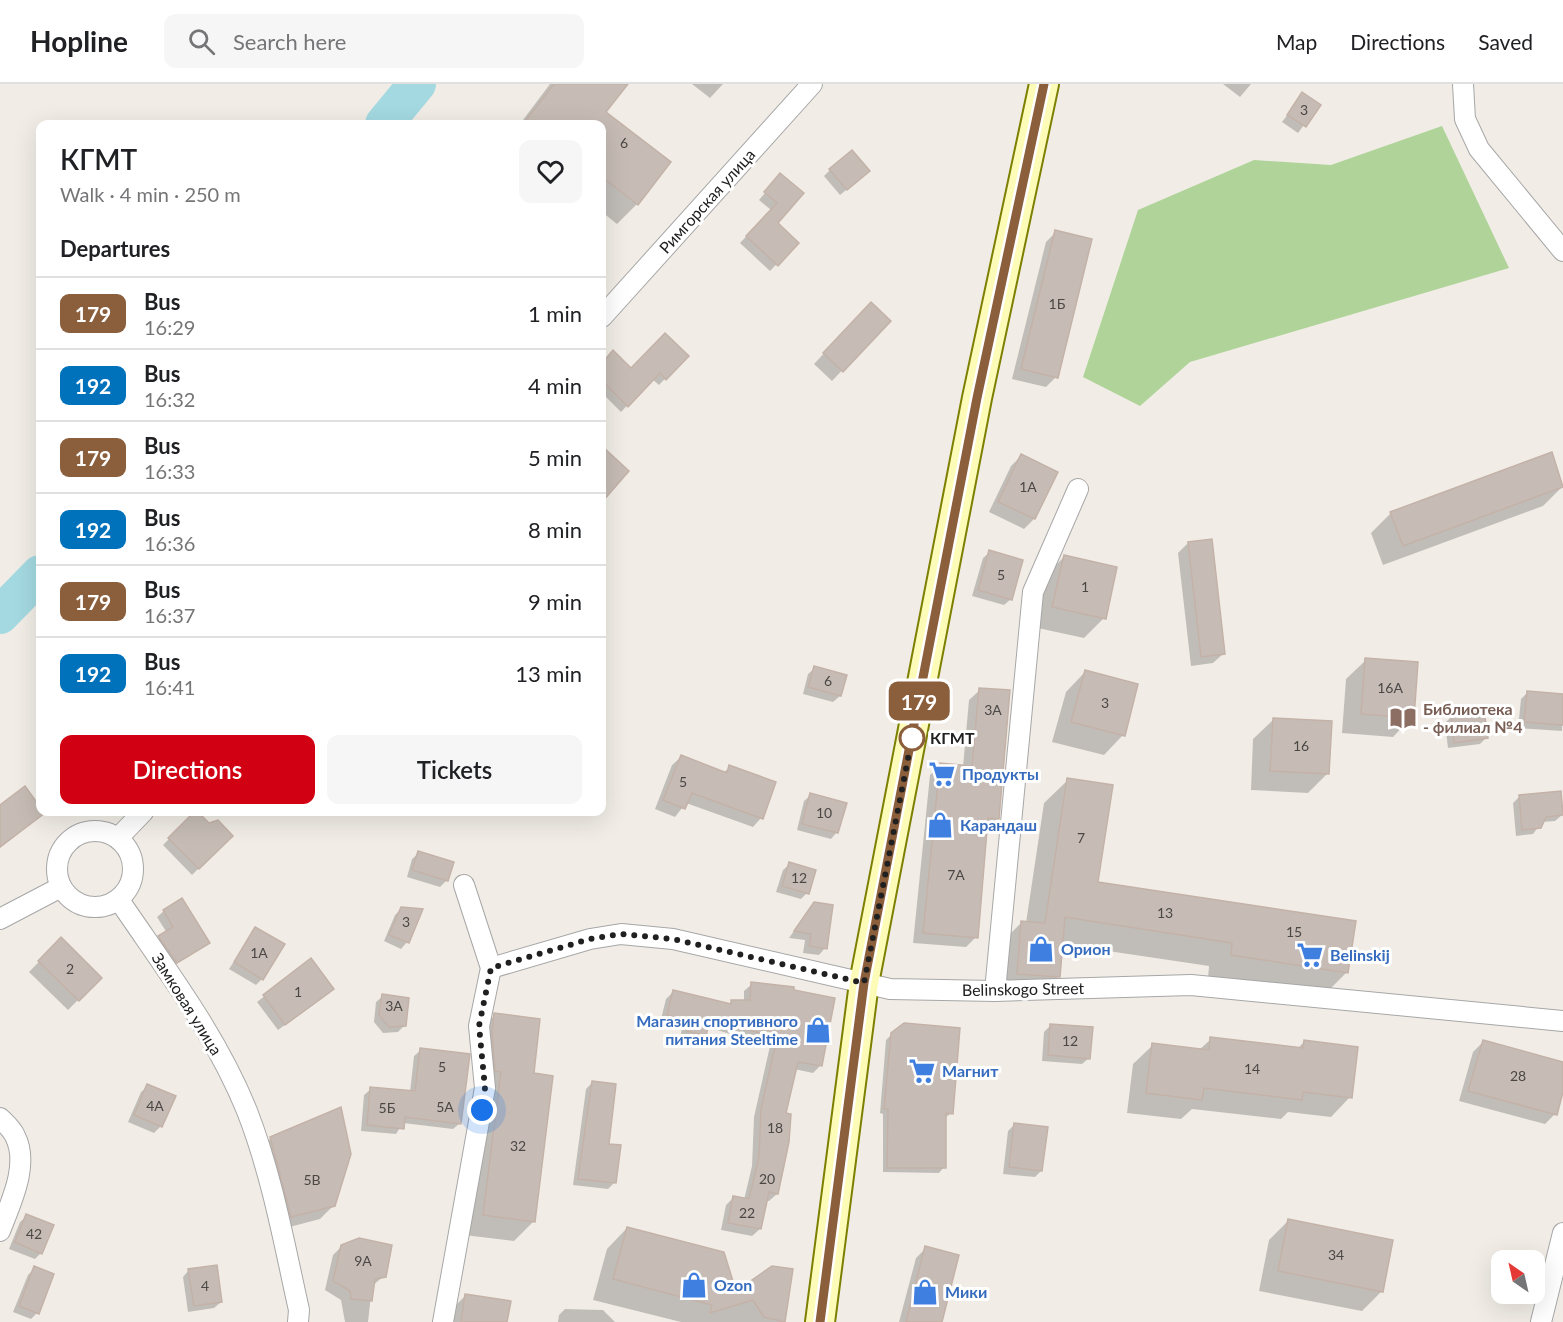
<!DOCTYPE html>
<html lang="en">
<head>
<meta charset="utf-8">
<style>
  :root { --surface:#fff; --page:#f6f6f6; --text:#202124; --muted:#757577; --line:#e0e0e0; --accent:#d10012 }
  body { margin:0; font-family:Lato,sans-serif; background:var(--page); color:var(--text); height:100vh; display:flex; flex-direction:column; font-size:22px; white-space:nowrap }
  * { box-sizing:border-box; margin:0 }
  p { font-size:20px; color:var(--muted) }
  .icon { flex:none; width:33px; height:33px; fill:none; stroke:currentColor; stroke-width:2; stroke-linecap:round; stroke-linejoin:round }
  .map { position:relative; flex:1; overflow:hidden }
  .panel { position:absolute; left:36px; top:36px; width:570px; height:696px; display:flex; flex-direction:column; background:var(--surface); border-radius:12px; box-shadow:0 6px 24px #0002 }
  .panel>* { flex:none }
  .badge { padding:0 12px; border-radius:9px; font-size:21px; line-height:39px }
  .needle { width:39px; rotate:326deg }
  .buttons { position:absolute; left:1491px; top:1166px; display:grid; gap:12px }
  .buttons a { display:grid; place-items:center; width:54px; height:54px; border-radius:12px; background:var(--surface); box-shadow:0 6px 24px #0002; font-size:30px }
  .you { position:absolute; width:30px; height:30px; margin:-15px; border:4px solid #fff; border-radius:50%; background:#1a73e8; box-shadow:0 0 0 9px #1a73e833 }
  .map>.badge { position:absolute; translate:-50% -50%; box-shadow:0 0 0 3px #fff }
  h2 { padding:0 24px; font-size:22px; line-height:54px }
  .round { display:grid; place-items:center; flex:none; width:63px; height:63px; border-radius:12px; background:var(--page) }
  .head { display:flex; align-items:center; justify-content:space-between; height:102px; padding:0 24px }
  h1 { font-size:28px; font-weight:600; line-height:45px }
  .primary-button { display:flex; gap:12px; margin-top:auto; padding:12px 24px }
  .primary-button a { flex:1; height:69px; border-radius:12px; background:var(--accent); color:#fff; font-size:24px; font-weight:600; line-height:69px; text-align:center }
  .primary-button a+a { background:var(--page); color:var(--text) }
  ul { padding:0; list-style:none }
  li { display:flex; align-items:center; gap:18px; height:72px; padding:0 24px; border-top:2px solid var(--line) }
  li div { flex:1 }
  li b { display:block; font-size:22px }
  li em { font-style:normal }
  li .badge { min-width:66px; font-weight:700; text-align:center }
  header { display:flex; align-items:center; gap:36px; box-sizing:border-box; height:84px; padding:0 30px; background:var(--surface); border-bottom:2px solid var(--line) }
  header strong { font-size:28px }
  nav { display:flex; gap:33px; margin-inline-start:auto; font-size:21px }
  .search { width:420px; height:54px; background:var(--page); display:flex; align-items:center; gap:15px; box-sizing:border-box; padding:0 21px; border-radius:12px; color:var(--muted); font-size:22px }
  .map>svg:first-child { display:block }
  .forest { fill:#afd399 }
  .shadow { fill:#0003 }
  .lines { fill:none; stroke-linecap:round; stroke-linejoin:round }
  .river { stroke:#a4d9e1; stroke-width:38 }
  .building { fill:#c6bcb5; stroke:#c4b2a8; stroke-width:1.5 }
  .street-casing { stroke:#a7a7a7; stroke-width:22 }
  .secondary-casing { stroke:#7c7f00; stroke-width:32 }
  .street { stroke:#fff; stroke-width:20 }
  .secondary { stroke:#fdfbb8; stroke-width:28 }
  .line-casing { stroke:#fff; stroke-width:14 }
  .line { stroke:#8b5e3c; stroke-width:9 }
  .walk { stroke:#202020; stroke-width:6; stroke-dasharray:0 10.8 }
  .stop-dot { fill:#fff; stroke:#8b5e3c; stroke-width:3 }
  .labels { text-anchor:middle; stroke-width:6; stroke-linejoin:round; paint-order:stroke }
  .number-label { font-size:14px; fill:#4a4745 }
  .street-label { font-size:16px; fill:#202020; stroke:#fff }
  .education-label { font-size:16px; font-weight:bold; fill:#785e54; stroke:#fff; text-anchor:start }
  .stop-label { font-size:16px; font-weight:bold; fill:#202020; stroke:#fff; text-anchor:start }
  .shop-label { font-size:16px; font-weight:bold; fill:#366cbe; stroke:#fff; text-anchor:start }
</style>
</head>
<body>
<header>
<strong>Hopline</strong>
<div class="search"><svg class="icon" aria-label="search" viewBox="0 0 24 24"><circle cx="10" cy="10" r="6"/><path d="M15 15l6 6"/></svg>Search here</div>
<nav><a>Map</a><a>Directions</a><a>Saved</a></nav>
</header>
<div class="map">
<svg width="1563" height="1238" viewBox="0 0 1563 1238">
  <rect width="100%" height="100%" fill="#f1ede6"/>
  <path class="forest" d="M1442 42 1509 184 1190 278 1140 322 1083 293 1138 126 1254 76 1331 81Z"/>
  <g class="shadow">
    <path d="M550 0H626L604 29 637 120 617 140 602 128V40H520Z"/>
    <path d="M692 0H723L710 14Z"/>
    <path d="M1223 0H1251L1240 13Z"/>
    <path d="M1303 10 1319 21 1298 49 1282 38Z"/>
    <path d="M830 86 862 93 840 111 824 92Z"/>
    <path d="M780 91 776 140 797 159 770 187 740 159 771 126 759 116Z"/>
    <path d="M1056 148V293L1046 303 1012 295 1046 158Z"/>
    <path d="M861 230 889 237 832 297 814 280Z"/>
    <path d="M613 269 631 286 687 272 659 301 652 295 621 328 602 309V281Z"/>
    <path d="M602 364 627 387 602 415Z"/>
    <path d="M1551 370 1563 402 1543 422 1383 481 1371 449 1391 429Z"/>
    <path d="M1021 372 1056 389 1034 435 1024 445 989 428 1011 382Z"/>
    <path d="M1188 459 1224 569 1213 579 1191 582 1178 469Z"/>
    <path d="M990 468 1011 515 1004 521 972 512 983 474Z"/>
    <path d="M1064 473 1104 534 1084 554 1033 543 1044 493Z"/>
    <path d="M1366 576 1412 633 1393 653 1342 649 1346 595Z"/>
    <path d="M815 584 845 592 840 612 833 618 803 610 808 590Z"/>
    <path d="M1085 588 1123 651 1104 671 1052 658 1066 608Z"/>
    <path d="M980 606 998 734 987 745 976 853 966 863 913 859 930 691 940 681 963 683 969 616Z"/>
    <path d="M1527 609 1563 611 1562 647 1518 644 1521 615Z"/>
    <path d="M1452 632 1486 654 1480 660 1448 664 1445 639Z"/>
    <path d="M1273 636 1328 689 1308 709 1251 706 1253 655Z"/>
    <path d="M681 673 723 689 730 683 774 699 761 734 753 743 686 719 675 733 655 725 672 681Z"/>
    <path d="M1068 696 1096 799 1347 888 1323 912 1208 894 1209 882 1061 860 1059 892 1035 916 994 914 998 862 1022 838 1026 839 1044 719Z"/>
    <path d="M25 704 43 729 0 764V723Z"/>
    <path d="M811 711 837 748 831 755 797 746 804 717Z"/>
    <path d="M1519 713 1562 731 1555 737 1542 738 1533 750 1516 752 1513 719Z"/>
    <path d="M196 728 209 741 231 752 192 791 163 761Z"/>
    <path d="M419 769 447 796 440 803 407 793 412 775Z"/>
    <path d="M790 780 807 809 801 815 776 808 783 786Z"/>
    <path d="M402 824 407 858 401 865 384 857 395 831Z"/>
    <path d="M164 827 208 859 170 884 153 860 167 849 157 833Z"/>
    <path d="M808 827 825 864 819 871 803 869 805 856 789 854Z"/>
    <path d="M255 845 262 895 256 901 229 885Z"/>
    <path d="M61 855 100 894 68 926 29 888Z"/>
    <path d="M311 876 325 911 278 946 257 918Z"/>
    <path d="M752 900 821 981 813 989 794 985 784 1031 777 1110 769 1117H766L760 1145 752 1152 721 1146 726 1121 733 1114 744 1116 752 1082 754 1033 770 962 707 943 705 951 697 959 680 955 682 944 660 939 666 915 673 908 728 921 732 917H744V907Z"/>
    <path d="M383 912 404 942 398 948 383 949 374 938 376 918Z"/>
    <path d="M495 931 532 990 534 1137 514 1157 464 1151 482 1007 475 951Z"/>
    <path d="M1051 941 1089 974 1082 980 1042 977 1044 948Z"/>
    <path d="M892 950 952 1029 944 1034V1083L939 1089 883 1088V1030L880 1029 886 956Z"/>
    <path d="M1211 955 1297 965 1304 958 1350 1013 1331 1033 1288 1028 1281 1035 1192 1025 1181 1035 1127 1029 1133 980 1153 961 1199 966Z"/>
    <path d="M1483 958 1563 980V1002L1555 1030 1545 1040 1459 1017 1473 968Z"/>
    <path d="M421 966 460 1039 453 1045 403 1039 396 1050 361 1047 364 1011 371 1005 410 1008 414 972Z"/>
    <path d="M593 998 614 1099 608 1105 573 1101 586 1005Z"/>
    <path d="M148 1002 161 1042 154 1049 128 1038 141 1008Z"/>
    <path d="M1015 1040 1041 1087 1035 1093 1003 1090 1008 1047Z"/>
    <path d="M271 1054 334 1121 320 1135 278 1146 257 1068Z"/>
    <path d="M27 1132 41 1169 35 1175 9 1165 20 1138Z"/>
    <path d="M1289 1136 1382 1207 1362 1227 1259 1207 1269 1156Z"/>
    <path d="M627 1144 735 1209 791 1186 784 1238H681L593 1216 607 1165Z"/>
    <path d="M342 1162 384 1192 372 1202 368 1238H345L341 1216 325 1206 333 1171Z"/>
    <path d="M926 1164 941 1238H899L916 1174Z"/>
    <path d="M35 1184 37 1229 31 1235 13 1228 28 1191Z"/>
    <path d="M189 1186 221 1218 214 1224 188 1228 183 1193Z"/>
    <path d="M466 1211 506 1238H445L446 1231Z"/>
    <path d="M565 1225 603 1226 615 1238H558L559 1231Z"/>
  </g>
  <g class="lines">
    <g class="river">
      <path d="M384 40 417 0"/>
      <path d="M0 531 40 490"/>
    </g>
  </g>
  <g class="building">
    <path d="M554 0H628L606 28 671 78 638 121 602 93V40H523Z"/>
    <path d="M1302 8 1321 21 1306 43 1287 31Z"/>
    <path d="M852 66 870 87 847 106 829 85Z"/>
    <path d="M780 89 804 109 778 139 799 159 778 182 746 152 777 119 764 108Z"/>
    <path d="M1055 146 1092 155 1058 294 1021 285Z"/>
    <path d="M871 218 891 237 843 288 823 269Z"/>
    <path d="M665 249 689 272 666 296 660 289 628 323 602 297V279L613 266 631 284Z"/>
    <path d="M602 362 629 387 602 418Z"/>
    <path d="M1552 368 1563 403 1403 462 1390 428Z"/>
    <path d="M1021 370 1058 388 1035 435 998 418Z"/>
    <path d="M1212 455 1225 570 1201 573 1188 458Z"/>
    <path d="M989 466 1023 476 1012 516 978 506Z"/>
    <path d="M1064 471 1117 483 1106 535 1052 523Z"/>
    <path d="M1365 574 1418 578 1414 634 1361 630Z"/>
    <path d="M814 582 847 591 841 612 808 603Z"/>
    <path d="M1085 586 1138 600 1125 652 1071 638Z"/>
    <path d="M979 604 1010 606 999 735 988 734 978 854 923 849 940 679 972 682Z"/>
    <path d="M1527 607 1563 610V641L1524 638Z"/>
    <path d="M1484 626 1488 654 1454 659 1451 631Z"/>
    <path d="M1273 634 1332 637 1329 690 1270 687Z"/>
    <path d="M681 671 727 689 729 681 776 698 763 735 692 709 685 725 663 716Z"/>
    <path d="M1067 694 1113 701 1098 798 1356 837 1348 889 1231 871 1232 859 1065 833 1060 893 1017 890 1021 837 1045 839Z"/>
    <path d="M25 702 40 723V728L45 729 0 763V721Z"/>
    <path d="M1561 707 1563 731 1546 733 1541 744 1522 746 1519 711Z"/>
    <path d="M810 709 847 719 838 749 802 740Z"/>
    <path d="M194 728H198L209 739 218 736 233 752 199 785 168 754Z"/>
    <path d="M418 767 454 778 448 797 412 786Z"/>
    <path d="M789 778 816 786 809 810 782 802Z"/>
    <path d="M182 814 210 859 177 879 158 852 173 843 163 826Z"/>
    <path d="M814 818 833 821 827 865 809 862 811 850 794 847Z"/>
    <path d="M401 823 423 825 409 859 389 851Z"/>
    <path d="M255 843 285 860 263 896 234 878Z"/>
    <path d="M61 853 102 894 79 917 38 877Z"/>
    <path d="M311 874 334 905 285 941 263 911Z"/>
    <path d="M751 898 794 903V906L835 914 822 982 798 978 786 1029 791 1030 789 1058 778 1110 769 1108 761 1145 728 1139 733 1112 749 1115 759 1073 761 1025 777 954 710 935 706 952 687 947 689 936 667 931 673 906 731 920V916H750Z"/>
    <path d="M382 910 409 914 406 942 389 943 379 931Z"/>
    <path d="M494 929 540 935 534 989 553 992 535 1138 483 1131 501 988 495 987 492 949Z"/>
    <path d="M904 939 960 944 953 1030 946 1029V1084H887L888 1025H884L891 949Z"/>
    <path d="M1050 940 1093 943 1090 975 1048 971Z"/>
    <path d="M1210 953 1303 964 1304 956 1358 963 1352 1014 1303 1008 1302 1016 1204 1004 1202 1016 1146 1009 1152 959 1209 966Z"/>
    <path d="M1483 956 1563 978V1008L1557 1031 1468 1007Z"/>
    <path d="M420 964 470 970 461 1040 405 1033 404 1045 367 1041 370 1003 415 1007Z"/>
    <path d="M592 997 616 1000 609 1060 621 1061 616 1099 578 1095Z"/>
    <path d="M147 1000 176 1012 162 1043 134 1031Z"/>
    <path d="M341 1023 351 1070 335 1122 291 1133 270 1053Z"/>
    <path d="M1014 1039 1048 1043 1042 1087 1009 1083Z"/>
    <path d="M26 1130 54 1141 42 1170 15 1158Z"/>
    <path d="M1288 1135 1393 1156 1383 1208 1278 1187Z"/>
    <path d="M627 1143 724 1168 736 1207 772 1182 793 1185 785 1238 764 1233 753 1216 710 1229 712 1221 613 1195Z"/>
    <path d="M359 1154 392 1161 386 1193 375 1195 372 1217 351 1215 350 1207 333 1197 341 1161Z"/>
    <path d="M925 1162 959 1171 942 1238H906Z"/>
    <path d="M217 1181 222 1218 194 1222 188 1185Z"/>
    <path d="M34 1182 54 1190 39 1230 19 1222Z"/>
    <path d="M465 1210 511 1217 507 1238H461Z"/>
  </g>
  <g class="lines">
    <g class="street-casing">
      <g id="street">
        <path d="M1463 0 1465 35 1479 65 1563 167"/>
        <path d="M602 233 812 0"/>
        <circle cx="95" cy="785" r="38"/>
        <path d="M118 754 143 728"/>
        <path d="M119 816C165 884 216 950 247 1027 272 1091 284 1159 299 1226L298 1238"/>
        <path d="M0 835 61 803"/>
        <path d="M491 884 590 855 621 850 673 855 890 905 995 907 1191 901 1563 937"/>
        <path d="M995 907 1033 508 1078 405"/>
        <path d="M0 1034C5 1039 12 1045 15 1052 30 1081 10 1120 0 1147"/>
        <path d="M443 1238 485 1004 479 942 491 884 464 801"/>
        <path d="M1541 1238 1563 1149"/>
      </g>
    </g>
    <g class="secondary-casing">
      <path id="secondary" d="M820 1238 864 899 977 314 1044 0"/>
    </g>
    <use href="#street" class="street"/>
    <use href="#secondary" class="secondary"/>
  </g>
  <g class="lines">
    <g class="line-casing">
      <path id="line" d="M820 1238 864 899 977 314 1044 0"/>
    </g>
    <use href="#line" class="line"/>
    <path class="walk" d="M482 1026 485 1004 479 942 491 884 590 855 621 850 673 855 864 899 912 654"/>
  </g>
  <defs>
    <g id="library-bare" transform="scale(2.07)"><path d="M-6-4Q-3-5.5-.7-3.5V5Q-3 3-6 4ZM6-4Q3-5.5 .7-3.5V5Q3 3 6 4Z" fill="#8d6e63" stroke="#fff" stroke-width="2.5" paint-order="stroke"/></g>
    <g id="supermarket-bare" transform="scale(2.07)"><path d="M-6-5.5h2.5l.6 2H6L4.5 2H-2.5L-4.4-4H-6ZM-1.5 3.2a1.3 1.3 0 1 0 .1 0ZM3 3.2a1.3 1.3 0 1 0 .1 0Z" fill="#3f7fe0" stroke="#fff" stroke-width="2.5" paint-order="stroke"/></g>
    <g id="shop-bare" transform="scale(2.07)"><path d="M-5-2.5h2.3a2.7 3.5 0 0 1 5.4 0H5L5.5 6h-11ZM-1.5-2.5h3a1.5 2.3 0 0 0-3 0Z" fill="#3f7fe0" stroke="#fff" stroke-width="2.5" paint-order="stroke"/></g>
  </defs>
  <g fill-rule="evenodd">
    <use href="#library-bare" x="1403" y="634"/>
    <use href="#supermarket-bare" x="942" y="690"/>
    <use href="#shop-bare" x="940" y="741"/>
    <use href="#shop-bare" x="1041" y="865"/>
    <use href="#supermarket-bare" x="1310" y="871"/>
    <use href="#shop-bare" x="818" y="946"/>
    <use href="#supermarket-bare" x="922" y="987"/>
    <use href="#shop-bare" x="694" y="1201"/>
    <use href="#shop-bare" x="925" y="1208"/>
  </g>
  <circle class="stop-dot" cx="912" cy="654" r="12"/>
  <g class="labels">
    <g class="number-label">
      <text x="1304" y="31">3</text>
      <text x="624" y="64">6</text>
      <text x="1057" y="225">1Б</text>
      <text x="1028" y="408">1А</text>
      <text x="1001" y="496">5</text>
      <text x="1085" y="508">1</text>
      <text x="828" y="602">6</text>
      <text x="1390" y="609">16А</text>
      <text x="1105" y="624">3</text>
      <text x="993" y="631">3А</text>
      <text x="1301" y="667">16</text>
      <text x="683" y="703">5</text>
      <text x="824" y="734">10</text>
      <text x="1081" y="759">7</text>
      <text x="956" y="796">7А</text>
      <text x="799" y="799">12</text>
      <text x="1165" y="834">13</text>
      <text x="406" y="843">3</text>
      <text x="1294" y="853">15</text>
      <text x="259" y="874">1А</text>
      <text x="70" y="890">2</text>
      <text x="298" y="913">1</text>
      <text x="394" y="927">3А</text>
      <text x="1070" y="962">12</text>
      <text x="442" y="988">5</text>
      <text x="1252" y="990">14</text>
      <text x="1518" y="997">28</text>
      <text x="155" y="1027">4А</text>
      <text x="445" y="1028">5А</text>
      <text x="387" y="1029">5Б</text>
      <text x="775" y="1049">18</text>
      <text x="518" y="1067">32</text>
      <text x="767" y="1100">20</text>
      <text x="312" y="1101">5В</text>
      <text x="747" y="1134">22</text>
      <text x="34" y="1155">42</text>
      <text x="1336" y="1176">34</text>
      <text x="363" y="1182">9А</text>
      <text x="205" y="1207">4</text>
    </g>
    <g class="street-label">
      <text transform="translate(707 117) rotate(-48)" y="6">Римгорская улица</text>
      <text transform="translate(1023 905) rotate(-1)" y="6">Belinskogo Street</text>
      <text transform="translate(187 920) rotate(58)" y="6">Замковая улица</text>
    </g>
    <g class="education-label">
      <text x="1423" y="631">Библиотека<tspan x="1423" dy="18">- филиал №4</tspan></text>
    </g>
    <g class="stop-label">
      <text x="930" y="660">КГМТ</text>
    </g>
    <g class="shop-label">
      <text x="962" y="696">Продукты</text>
      <text x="960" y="747">Карандаш</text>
      <text x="1061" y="871">Орион</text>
      <text x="1330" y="877">Belinskij</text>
      <text x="798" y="943" text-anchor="end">Магазин спортивного<tspan x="798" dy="18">питания Steeltime</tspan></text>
      <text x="942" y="993">Магнит</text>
      <text x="714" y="1207">Ozon</text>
      <text x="945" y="1214">Мики</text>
    </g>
  </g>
</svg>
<div class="buttons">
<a><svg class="needle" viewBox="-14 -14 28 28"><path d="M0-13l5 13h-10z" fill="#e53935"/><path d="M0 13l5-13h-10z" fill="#757577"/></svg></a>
</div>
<div class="you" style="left:482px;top:1026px"></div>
<b class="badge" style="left:919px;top:617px;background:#8b5e3c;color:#fff">179</b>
<section class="panel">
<div class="head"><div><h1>КГМТ</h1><p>Walk · 4 min · 250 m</p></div><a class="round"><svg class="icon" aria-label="heart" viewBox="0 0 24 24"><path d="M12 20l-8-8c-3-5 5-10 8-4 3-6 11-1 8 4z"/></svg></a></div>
<h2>Departures</h2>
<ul>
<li><span class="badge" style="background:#8b5e3c;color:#fff">179</span><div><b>Bus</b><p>16:29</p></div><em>1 min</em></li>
<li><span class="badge" style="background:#0072bc;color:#fff">192</span><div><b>Bus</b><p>16:32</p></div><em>4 min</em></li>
<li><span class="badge" style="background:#8b5e3c;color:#fff">179</span><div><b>Bus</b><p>16:33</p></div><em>5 min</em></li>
<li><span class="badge" style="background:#0072bc;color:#fff">192</span><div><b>Bus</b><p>16:36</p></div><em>8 min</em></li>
<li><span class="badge" style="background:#8b5e3c;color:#fff">179</span><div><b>Bus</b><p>16:37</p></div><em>9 min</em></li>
<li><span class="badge" style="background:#0072bc;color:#fff">192</span><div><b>Bus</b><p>16:41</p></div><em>13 min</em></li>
</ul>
<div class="primary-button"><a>Directions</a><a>Tickets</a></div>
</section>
</div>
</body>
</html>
